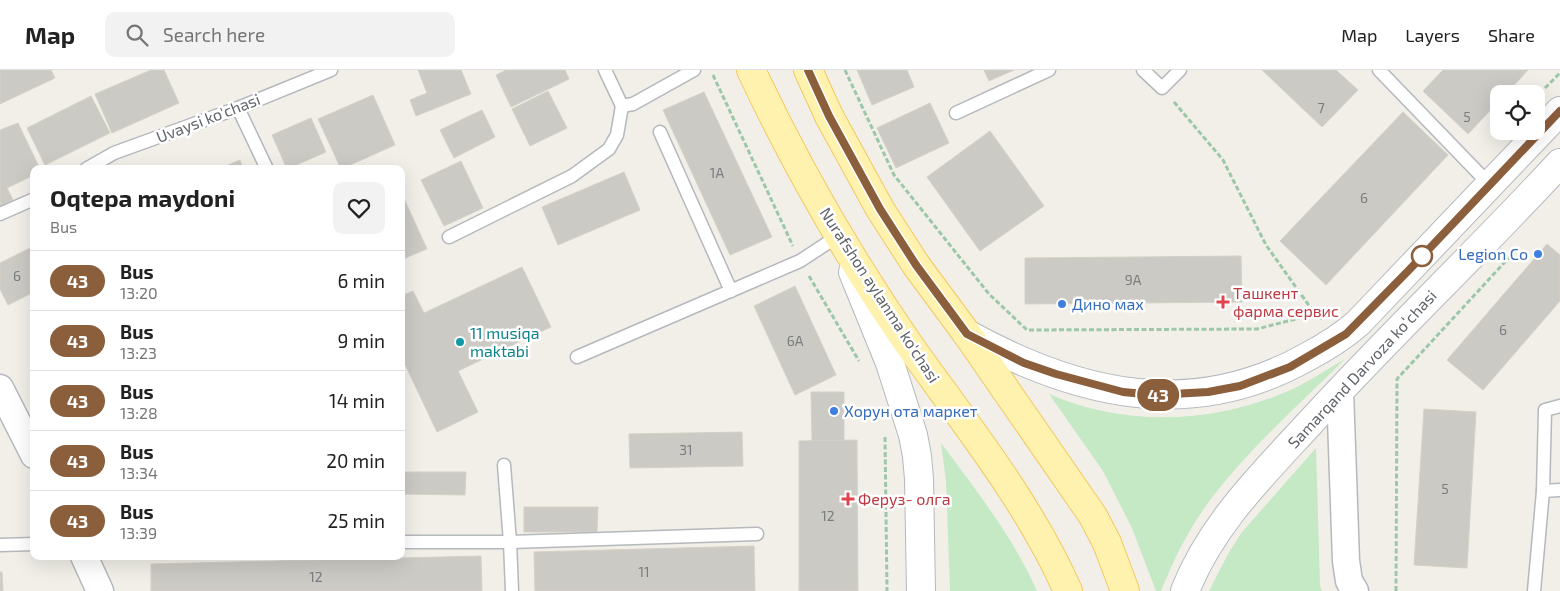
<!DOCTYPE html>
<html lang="en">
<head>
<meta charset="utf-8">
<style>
  :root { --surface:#fff; --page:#f2f2f2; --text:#222; --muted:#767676; --line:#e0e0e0 }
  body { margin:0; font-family:"Exo 2",sans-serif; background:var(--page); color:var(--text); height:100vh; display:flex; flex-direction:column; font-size:19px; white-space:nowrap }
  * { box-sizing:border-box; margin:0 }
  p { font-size:16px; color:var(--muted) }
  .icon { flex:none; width:28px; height:28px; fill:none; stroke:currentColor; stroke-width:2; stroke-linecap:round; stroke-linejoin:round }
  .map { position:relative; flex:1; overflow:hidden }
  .drawer { position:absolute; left:30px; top:95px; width:375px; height:395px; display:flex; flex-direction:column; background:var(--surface); border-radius:10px; box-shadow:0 5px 20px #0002 }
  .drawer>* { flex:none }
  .badge { padding:0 10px; border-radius:16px; font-size:18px; line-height:32px }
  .fabs { position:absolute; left:1490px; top:15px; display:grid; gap:10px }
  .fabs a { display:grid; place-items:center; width:55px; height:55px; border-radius:10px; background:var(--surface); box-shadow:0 5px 20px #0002; font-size:25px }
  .map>.badge { position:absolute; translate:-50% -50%; box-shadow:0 0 0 2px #fff }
  .round { display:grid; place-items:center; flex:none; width:52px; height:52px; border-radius:10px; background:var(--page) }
  .headline { display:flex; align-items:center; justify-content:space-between; height:85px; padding:0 20px }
  h1 { font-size:24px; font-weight:700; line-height:38px }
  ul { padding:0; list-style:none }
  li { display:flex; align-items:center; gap:15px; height:60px; padding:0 20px; border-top:1px solid var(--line) }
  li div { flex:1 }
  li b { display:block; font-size:19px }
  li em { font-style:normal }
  li .badge { min-width:55px; font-weight:700; text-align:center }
  header { display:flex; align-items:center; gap:30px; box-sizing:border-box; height:70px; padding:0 25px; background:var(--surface); border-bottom:1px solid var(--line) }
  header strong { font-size:24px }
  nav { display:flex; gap:28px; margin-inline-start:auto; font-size:18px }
  .search { width:350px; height:45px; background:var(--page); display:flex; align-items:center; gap:12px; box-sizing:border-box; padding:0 18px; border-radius:10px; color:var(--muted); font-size:19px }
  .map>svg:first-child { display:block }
  .green { fill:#c5e8c5 }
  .building { fill:#cccac5; stroke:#d6d1c6 }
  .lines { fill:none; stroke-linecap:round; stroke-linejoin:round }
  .service-casing { stroke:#b5b8bc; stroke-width:15 }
  .minor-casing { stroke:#b5b8bc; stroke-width:29 }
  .tertiary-casing { stroke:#b5b8bc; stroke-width:30 }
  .secondary-casing { stroke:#b6babf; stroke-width:30 }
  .primary-casing { stroke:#f2c960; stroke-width:30 }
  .path { stroke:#9cc7a9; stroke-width:3; stroke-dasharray:5 2.5; stroke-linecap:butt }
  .service { stroke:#fff; stroke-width:12 }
  .minor { stroke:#fff; stroke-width:26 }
  .tertiary { stroke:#fff; stroke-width:28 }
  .secondary { stroke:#fff; stroke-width:28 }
  .primary { stroke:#fff2af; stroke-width:28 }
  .line-casing { stroke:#fff; stroke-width:11 }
  .line { stroke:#8b5e3c; stroke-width:8 }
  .shop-dot { fill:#3f7fe0; stroke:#fff; stroke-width:2 }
  .stop-dot { fill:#fff; stroke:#8b5e3c; stroke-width:2.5 }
  .health-dot { fill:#e0444e; stroke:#fff; stroke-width:2 }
  .culture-dot { fill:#0f9aa8; stroke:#fff; stroke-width:2 }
  .labels { text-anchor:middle; stroke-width:5; stroke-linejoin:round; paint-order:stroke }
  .number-label { font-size:14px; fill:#7a7d7f }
  .street-label { font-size:16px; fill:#5f6368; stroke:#fff }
  .shop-label { font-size:16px; fill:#366cbe; stroke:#fff; text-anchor:start }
  .health-label { font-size:16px; fill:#be3a42; stroke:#fff; text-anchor:start }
  .culture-label { font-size:16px; fill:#0d838f; stroke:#fff; text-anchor:start }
</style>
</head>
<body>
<header>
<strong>Map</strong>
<div class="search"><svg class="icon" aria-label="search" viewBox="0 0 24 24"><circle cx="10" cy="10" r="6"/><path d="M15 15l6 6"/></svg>Search here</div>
<nav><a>Map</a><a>Layers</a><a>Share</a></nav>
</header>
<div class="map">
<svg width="1560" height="521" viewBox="0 0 1560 521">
  <rect width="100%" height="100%" fill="#f1efe8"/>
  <g class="green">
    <path d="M1345 289C1297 337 1239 387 1201 443 1184 468 1172 494 1161 521H1156L1132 458 1103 401 1049 324C1122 356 1207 354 1281 324 1304 315 1324 301 1345 289Z"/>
    <path d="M941 373C976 420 1013 467 1037 521H950L946 411Z"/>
    <path d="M1316 378 1320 516 1322 521H1209L1228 484 1242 462Z"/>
  </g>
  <g class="building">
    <path d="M0 0H51L55 8 0 34Z"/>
    <path d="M151 0H164L179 33 112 63 95 24Z"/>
    <path d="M418 0H461L471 24 416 46 410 30 427 23Z"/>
    <path d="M506 0H565L569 9 511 37 496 5Z"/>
    <path d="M857 0H907L914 17 872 35Z"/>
    <path d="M984 0H1014L989 11Z"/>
    <path d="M1262 0H1336L1358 20 1322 57Z"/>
    <path d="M1443 0H1528L1506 24H1499V31L1468 64 1423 21Z"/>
    <path d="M548 21 567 58 530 76 512 39Z"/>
    <path d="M704 22 772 167 730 185 663 40Z"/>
    <path d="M373 25 395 75 341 99 318 49Z"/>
    <path d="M91 26 110 63 45 95 27 58Z"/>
    <path d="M930 33 949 73 896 98 877 58Z"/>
    <path d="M482 40 495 67 454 88 440 60Z"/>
    <path d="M1403 42 1448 85 1326 215 1280 171Z"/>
    <path d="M311 48 326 82 287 99 272 65Z"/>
    <path d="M18 53 40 99H34V105L7 118 13 130 0 136V60Z"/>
    <path d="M990 61 1044 136 980 181 927 107Z"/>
    <path d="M240 90 243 99H219Z"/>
    <path d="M461 91 483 138 444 156 421 110Z"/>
    <path d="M624 102 640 140 558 175 542 137Z"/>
    <path d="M401 122 427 179 403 189 401 186Z"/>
    <path d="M1547 174 1560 185V231L1483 320 1447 290Z"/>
    <path d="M34 176V222L8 235 0 219V193Z"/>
    <path d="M1241 186 1242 232 1025 234V188Z"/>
    <path d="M522 197 551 257 458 301 478 342 437 362 401 286V226L413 221 424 243Z"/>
    <path d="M795 216 836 305 795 325 754 236Z"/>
    <path d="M811 322H844V370L812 371Z"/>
    <path d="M1424 339 1476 342 1467 498 1414 495Z"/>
    <path d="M742 362 743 396 630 398 629 364Z"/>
    <path d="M857 370 858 521H799V371Z"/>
    <path d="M401 402H466L465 425 401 424Z"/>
    <path d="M524 437H598L597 462H524Z"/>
    <path d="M754 476 755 521H535L534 482Z"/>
    <path d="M481 486 482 521H151V494Z"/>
    <path d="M0 502H2L3 521H0Z"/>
  </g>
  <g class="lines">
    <g class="service-casing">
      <g id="service">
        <path d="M605 0 622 36 633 34 694 0"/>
        <path d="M1143 0 1162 18 1180 0"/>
        <path d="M1379 0 1490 115"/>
        <path d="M238 38 267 99"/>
        <path d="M956 43 1049 0"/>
        <path d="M660 62 731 221"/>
        <path d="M86 99 114 83 238 38 331 0"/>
        <path d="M0 144 34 129"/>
        <path d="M449 167 572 106 609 79 617 65 622 36"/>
        <path d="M577 287 800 191 838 166"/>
        <path d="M504 395 510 472 512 521"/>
        <path d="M1543 421 1545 340 1560 336"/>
        <path d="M401 472H510L757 464"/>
        <path d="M0 475 34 474"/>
        <path d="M1534 521 1543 421 1560 420"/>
      </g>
    </g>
    <g class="minor-casing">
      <g id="minor">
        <path d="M0 318 34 385"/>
        <path d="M1340 320 1346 491 1349 511 1355 521"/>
        <path d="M84 486 100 521"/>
      </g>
    </g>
    <g class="tertiary-casing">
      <path id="tertiary" d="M853 202 890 293 913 365 917 386 919 409 921 521"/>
    </g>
    <g class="secondary-casing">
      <g id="secondary">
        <path d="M967 264C1078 325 1191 352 1307 287 1326 277 1342 267 1358 253L1560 41"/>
        <path d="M1185 521C1211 455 1261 406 1308 355 1390 265 1478 182 1560 93"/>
      </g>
    </g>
    <g class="primary-casing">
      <g id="primary">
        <path d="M751 0C797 98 850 190 912 279 967 356 1029 433 1068 521"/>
        <path d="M808 0 829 46 880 139 916 195 967 264 1093 446 1107 473 1125 521"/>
      </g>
    </g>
    <g class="path">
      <path d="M845 0 894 105 989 224 1027 260 1257 259 1331 240"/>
      <path d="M713 5 793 176"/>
      <path d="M1545 18 1560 3"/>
      <path d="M1174 32 1223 90 1266 175 1315 244 1322 249"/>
      <path d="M809 206 859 291"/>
      <path d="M885 367 887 521"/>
      <path d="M1396 521 1397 309 1517 179"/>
    </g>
    <use href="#service" class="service"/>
    <use href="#minor" class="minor"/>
    <use href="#tertiary" class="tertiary"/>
    <use href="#secondary" class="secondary"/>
    <use href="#primary" class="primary"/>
  </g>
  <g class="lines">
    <g class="line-casing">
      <path id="line" d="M808 0 829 46 880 139 916 195 967 264 1024 293 1056 304 1123 322 1155 325 1208 322 1240 316 1290 297 1346 264 1409 200 1560 41"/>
    </g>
    <use href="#line" class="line"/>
  </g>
  <g class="shop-dot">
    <circle cx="1538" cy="184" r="5"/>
    <circle cx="1062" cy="234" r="5"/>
    <circle cx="834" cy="341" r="5"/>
  </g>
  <circle class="stop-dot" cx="1422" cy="186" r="10"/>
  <g class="health-dot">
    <path d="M1220.5 224.5h5v5h5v5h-5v5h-5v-5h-5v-5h5z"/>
    <path d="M845.5 421.5h5v5h5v5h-5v5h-5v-5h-5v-5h5z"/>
  </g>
  <circle class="culture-dot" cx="460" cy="272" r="5"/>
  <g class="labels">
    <g class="number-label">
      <text x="1321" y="43">7</text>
      <text x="1467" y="52">5</text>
      <text x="717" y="108">1А</text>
      <text x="1364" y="133">6</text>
      <text x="17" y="211">6</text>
      <text x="1133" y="215">9А</text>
      <text x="1503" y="265">6</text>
      <text x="795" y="276">6А</text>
      <text x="686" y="385">31</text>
      <text x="1445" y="424">5</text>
      <text x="828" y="451">12</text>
      <text x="644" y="507">11</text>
      <text x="316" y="512">12</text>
    </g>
    <g class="street-label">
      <text transform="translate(208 48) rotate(-21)" y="6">Uvaysi ko'chasi</text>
      <text transform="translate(880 225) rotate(57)" y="6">Nurafshon aylanma ko'chasi</text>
      <text transform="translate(1362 299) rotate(-47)" y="6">Samarqand Darvoza koʻchasi</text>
    </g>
    <g class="shop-label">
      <text x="1528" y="190" text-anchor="end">Legion Co</text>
      <text x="1072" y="240">Дино мах</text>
      <text x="844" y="347">Хорун ота маркет</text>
    </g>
    <g class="health-label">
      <text x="1233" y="229">Ташкент<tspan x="1233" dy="18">фарма сервис</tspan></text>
      <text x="858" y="435">Феруз- олга</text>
    </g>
    <g class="culture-label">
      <text x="470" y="269">11 musiqa<tspan x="470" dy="18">maktabi</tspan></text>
    </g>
  </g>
</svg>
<div class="fabs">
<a><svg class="icon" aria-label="locate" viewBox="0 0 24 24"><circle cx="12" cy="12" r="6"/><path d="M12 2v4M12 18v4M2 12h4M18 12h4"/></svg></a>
</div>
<b class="badge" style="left:1158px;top:325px;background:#8b5e3c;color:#fff">43</b>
<section class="drawer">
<div class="headline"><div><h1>Oqtepa maydoni</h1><p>Bus</p></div><a class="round"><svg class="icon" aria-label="heart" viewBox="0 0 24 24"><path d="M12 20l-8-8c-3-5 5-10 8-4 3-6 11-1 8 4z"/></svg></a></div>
<ul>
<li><span class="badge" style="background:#8b5e3c;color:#fff">43</span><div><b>Bus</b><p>13:20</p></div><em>6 min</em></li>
<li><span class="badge" style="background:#8b5e3c;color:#fff">43</span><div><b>Bus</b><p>13:23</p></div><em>9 min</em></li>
<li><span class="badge" style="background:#8b5e3c;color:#fff">43</span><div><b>Bus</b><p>13:28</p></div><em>14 min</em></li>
<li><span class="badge" style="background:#8b5e3c;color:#fff">43</span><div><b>Bus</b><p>13:34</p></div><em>20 min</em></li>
<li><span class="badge" style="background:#8b5e3c;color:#fff">43</span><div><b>Bus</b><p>13:39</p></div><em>25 min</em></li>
</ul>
</section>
</div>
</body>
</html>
